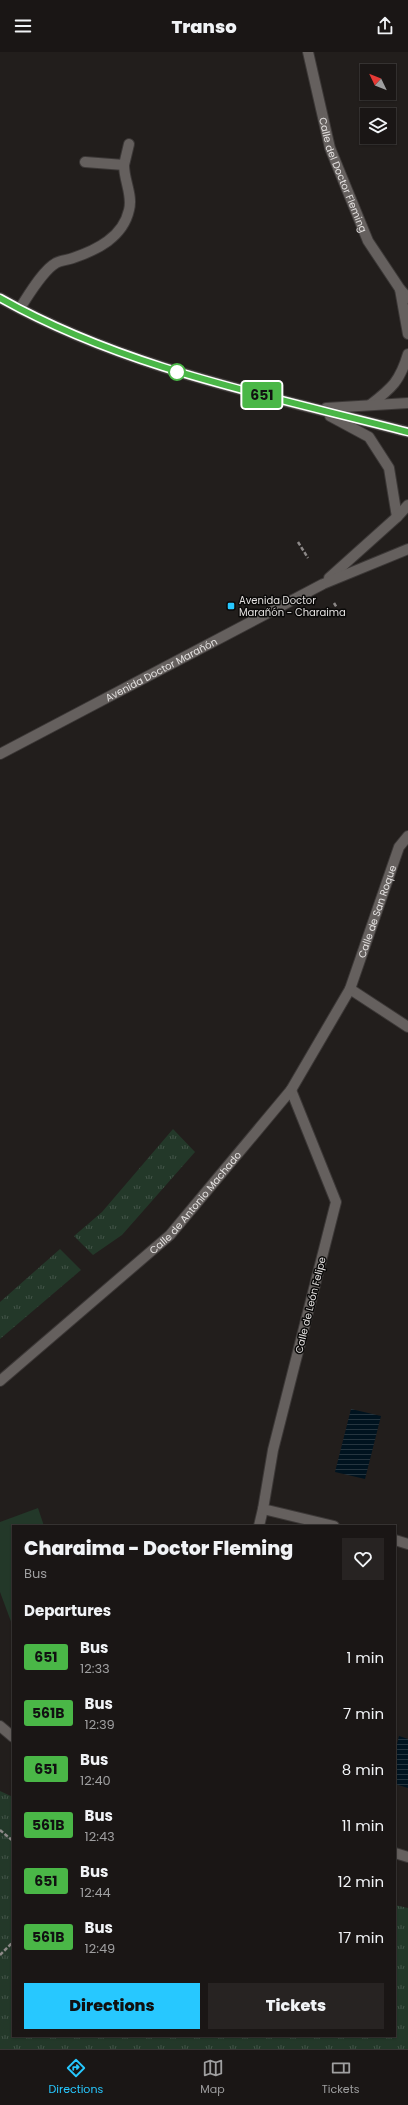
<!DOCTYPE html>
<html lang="en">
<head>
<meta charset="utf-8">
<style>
  :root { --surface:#1a1615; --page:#272322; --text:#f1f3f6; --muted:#9f9fa0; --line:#383534; --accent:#27c8ff }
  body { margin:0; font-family:Poppins,sans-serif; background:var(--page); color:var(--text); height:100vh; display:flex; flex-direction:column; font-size:15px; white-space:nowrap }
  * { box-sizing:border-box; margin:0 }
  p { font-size:13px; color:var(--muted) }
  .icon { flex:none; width:22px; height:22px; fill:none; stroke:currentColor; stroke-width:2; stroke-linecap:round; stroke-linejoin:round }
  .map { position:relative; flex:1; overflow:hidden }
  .sheet { position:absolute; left:12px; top:1473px; width:384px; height:512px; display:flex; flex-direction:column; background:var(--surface); border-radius:0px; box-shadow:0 1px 3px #0004,0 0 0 1px var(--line) }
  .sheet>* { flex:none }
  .badge { padding:0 8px; border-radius:3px; font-size:14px; line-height:26px }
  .needle { width:26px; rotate:313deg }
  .tools { position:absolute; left:360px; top:12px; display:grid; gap:8px }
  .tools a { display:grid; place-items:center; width:36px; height:36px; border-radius:0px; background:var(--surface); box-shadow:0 1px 3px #0004,0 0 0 1px var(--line); font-size:20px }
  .map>.badge { position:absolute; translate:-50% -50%; box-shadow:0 0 0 2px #fff }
  h2 { padding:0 12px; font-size:15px; line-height:36px }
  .round { display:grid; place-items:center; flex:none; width:42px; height:42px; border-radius:0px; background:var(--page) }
  .summary { display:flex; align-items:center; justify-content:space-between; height:68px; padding:0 12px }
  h1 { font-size:19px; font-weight:800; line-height:30px }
  .cta { display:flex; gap:8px; margin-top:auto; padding:8px 12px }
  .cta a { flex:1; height:46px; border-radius:0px; background:var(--accent); color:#111; font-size:16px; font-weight:800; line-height:46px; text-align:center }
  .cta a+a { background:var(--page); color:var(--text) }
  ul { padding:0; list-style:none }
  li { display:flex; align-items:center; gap:12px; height:56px; padding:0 12px }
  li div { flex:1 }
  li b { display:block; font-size:15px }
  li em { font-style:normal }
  li .badge { min-width:44px; font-weight:700; text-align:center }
  header { display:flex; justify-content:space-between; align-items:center; height:52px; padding:0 12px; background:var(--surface); font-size:18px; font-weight:800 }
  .dock { display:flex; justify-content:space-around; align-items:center; height:56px; border-top:1px solid var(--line); background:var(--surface); font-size:11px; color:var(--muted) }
  .dock a { display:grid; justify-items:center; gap:2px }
  .dock .on { color:var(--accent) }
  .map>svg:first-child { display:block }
  .grass { fill:url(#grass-tufts) }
  .garden { fill:#233829 }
  .water { fill:url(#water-rules) }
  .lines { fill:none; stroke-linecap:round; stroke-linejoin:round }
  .service-casing { stroke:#3c3837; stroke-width:12 }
  .pedestrian-casing { stroke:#3c3837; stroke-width:12 }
  .minor-casing { stroke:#3c3837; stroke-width:12 }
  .path { stroke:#8c8887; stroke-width:2.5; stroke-dasharray:4 2; stroke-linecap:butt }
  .service { stroke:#65605e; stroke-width:10 }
  .pedestrian { stroke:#65605e; stroke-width:10 }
  .minor { stroke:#65605e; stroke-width:10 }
  .line-casing { stroke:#fff; stroke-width:9 }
  .line { stroke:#4ab747; stroke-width:6 }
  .stop-dot { fill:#fff; stroke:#4ab747; stroke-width:2 }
  .poi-dot { fill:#27c8ff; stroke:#0a0908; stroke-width:1.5 }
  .labels { text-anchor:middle; stroke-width:3; stroke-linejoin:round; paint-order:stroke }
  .street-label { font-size:10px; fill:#e4e1e0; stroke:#0a0908 }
  .poi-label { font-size:10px; fill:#e4e1e0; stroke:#0a0908; text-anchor:start }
</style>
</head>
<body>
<header><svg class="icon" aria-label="menu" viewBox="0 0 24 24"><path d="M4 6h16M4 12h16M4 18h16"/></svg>Transo<svg class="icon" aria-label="share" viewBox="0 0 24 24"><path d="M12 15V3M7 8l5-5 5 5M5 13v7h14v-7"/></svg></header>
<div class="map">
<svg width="408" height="1997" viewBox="0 0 408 1997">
  <defs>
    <pattern id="grass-tufts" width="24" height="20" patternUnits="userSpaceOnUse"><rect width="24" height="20" fill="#233829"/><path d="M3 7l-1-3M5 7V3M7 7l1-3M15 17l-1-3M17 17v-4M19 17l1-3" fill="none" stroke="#435448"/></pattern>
    <pattern id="water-rules" width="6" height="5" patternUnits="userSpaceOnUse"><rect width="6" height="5" fill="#00131f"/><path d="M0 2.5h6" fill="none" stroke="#25353f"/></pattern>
  </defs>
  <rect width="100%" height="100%" fill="#221e1c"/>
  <g class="grass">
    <path d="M173 1077 195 1100 122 1183 93 1203 74 1184 102 1160Z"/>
    <path d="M60 1197 81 1218 0 1287V1250Z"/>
    <path d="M0 1739 13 1745V1984H395V1853L408 1856V1997H0Z"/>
  </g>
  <path class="garden" d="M38 1456 44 1474H13V1575L0 1540V1470Z"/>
  <g class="water">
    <path d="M351 1357 381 1364 365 1427 335 1420Z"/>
    <path d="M399 1684 408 1687V1736L395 1732V1700Z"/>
  </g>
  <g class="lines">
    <g class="service-casing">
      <g id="service">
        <path d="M124 113 129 92"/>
        <path d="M20 256C28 244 43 218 56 211 61 208 68 208 73 206 97 198 123 185 129 158 133 143 124 129 124 113L85 110"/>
      </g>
    </g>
    <g class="pedestrian-casing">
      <path id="pedestrian" d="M259 1474 263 1457"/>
    </g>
    <g class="minor-casing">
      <g id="minor">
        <path id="s1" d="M308 0 330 96 368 189 400 237 408 246"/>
        <path d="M400 237 408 282"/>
        <path d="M0 246C126 317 270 344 408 380"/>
        <path d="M370 353C392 336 400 329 408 302"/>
        <path d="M326 356 408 351"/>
        <path d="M330 364 369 385 389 416 397 465"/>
        <path d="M329 526 397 465 408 453"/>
        <path id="s2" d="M0 702 323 532 408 497"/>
        <path d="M350 937 408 975"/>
        <path d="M291 1038 336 1150 273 1398 263 1457 334 1474"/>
        <path id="s3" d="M0 1329 170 1183 291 1038 350 937 399 795 408 784"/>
        <path d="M395 1488 408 1492"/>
        <path d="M0 1674 13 1685"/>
        <path d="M395 1801 408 1805"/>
      </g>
    </g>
    <g class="path">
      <path d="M298 490 308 506"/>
      <path d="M334 551 337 556"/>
      <path d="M0 1778 13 1789"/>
      <path d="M0 1903 13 1890"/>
    </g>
    <use href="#service" class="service"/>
    <use href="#pedestrian" class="pedestrian"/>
    <use href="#minor" class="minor"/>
  </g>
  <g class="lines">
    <g class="line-casing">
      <path id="line" d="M0 246C126 317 270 344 408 380"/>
    </g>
    <use href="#line" class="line"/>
  </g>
  <circle class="stop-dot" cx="177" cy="320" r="8"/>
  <rect class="poi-dot" x="227" y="550" width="8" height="8" rx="2"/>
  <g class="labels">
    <g class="street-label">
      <text dy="4" stroke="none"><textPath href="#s1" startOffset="128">Calle del Doctor Fleming</textPath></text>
      <text dy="4" stroke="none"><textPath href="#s2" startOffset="182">Avenida Doctor Marañón</textPath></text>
      <text dy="4" stroke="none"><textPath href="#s3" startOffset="612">Calle de San Roque</textPath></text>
      <text dy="4" stroke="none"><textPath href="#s3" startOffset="265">Calle de Antonio Machado</textPath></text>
      <text transform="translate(310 1253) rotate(-76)" y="4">Calle de León Felipe</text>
    </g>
    <g class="poi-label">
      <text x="239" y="552">Avenida Doctor<tspan x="239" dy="12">Marañón - Charaima</tspan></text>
    </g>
  </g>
</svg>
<div class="tools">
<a><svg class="needle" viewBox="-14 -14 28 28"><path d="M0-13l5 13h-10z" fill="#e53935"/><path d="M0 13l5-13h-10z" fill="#9f9fa0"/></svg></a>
<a><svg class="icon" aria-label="layers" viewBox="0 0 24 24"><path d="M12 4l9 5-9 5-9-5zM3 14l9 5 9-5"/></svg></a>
</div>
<b class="badge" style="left:262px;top:343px;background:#4ab747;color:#111">651</b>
<section class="sheet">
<div class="summary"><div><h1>Charaima - Doctor Fleming</h1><p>Bus</p></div><a class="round"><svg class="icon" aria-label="heart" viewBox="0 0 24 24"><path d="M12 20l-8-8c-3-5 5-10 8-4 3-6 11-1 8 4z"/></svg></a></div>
<h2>Departures</h2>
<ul>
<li><span class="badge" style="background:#4ab747;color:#111">651</span><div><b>Bus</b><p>12:33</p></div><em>1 min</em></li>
<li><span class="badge" style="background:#4ab747;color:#111">561B</span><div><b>Bus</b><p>12:39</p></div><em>7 min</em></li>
<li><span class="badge" style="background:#4ab747;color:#111">651</span><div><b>Bus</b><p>12:40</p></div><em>8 min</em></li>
<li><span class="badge" style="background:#4ab747;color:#111">561B</span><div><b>Bus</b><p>12:43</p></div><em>11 min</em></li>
<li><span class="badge" style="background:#4ab747;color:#111">651</span><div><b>Bus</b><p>12:44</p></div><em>12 min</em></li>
<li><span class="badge" style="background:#4ab747;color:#111">561B</span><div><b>Bus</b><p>12:49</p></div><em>17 min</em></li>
</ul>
<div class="cta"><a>Directions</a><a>Tickets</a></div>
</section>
</div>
<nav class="dock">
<a class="on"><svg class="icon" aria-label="directions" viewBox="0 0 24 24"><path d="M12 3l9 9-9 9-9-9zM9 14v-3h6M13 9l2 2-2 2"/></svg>Directions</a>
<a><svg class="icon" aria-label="map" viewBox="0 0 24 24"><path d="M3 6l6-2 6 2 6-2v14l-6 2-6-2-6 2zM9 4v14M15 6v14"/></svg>Map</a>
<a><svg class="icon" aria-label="tickets" viewBox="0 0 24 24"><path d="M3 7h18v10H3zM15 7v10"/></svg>Tickets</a>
</nav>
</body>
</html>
